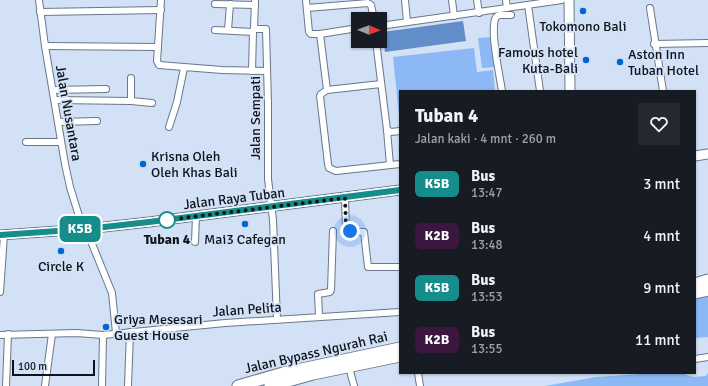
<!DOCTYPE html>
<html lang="id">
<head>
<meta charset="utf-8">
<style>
  :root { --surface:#171b24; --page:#242831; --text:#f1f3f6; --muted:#9ea1a6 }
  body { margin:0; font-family:Signika,sans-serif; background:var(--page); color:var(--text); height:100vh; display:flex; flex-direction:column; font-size:15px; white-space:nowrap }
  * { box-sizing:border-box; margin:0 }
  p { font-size:13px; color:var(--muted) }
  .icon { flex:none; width:22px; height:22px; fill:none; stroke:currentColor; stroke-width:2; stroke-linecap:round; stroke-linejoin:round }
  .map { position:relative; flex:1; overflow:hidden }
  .drawer { position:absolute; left:399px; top:90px; width:297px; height:284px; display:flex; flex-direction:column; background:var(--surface); border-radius:0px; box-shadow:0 1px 3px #0004 }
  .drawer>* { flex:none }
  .badge { padding:0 8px; border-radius:6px; font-size:14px; line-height:26px }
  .needle { width:26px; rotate:91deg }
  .fabs { position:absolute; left:351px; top:12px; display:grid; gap:8px }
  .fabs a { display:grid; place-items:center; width:36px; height:36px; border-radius:0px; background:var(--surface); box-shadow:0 1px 3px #0004; font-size:20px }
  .scale { position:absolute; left:12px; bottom:10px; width:83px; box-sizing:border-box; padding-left:4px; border:2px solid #0e131a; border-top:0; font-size:11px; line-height:14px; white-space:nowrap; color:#0e131a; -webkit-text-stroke:3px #d2e1f6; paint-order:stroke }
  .you { position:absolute; width:20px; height:20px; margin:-10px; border:3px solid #fff; border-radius:50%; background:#1a73e8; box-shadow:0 0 0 6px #1a73e833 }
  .map>.badge { position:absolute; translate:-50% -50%; box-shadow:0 0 0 2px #fff }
  .round { display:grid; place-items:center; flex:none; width:42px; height:42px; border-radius:0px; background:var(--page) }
  .headline { display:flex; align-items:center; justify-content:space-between; height:68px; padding:0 16px }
  h1 { font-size:19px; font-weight:700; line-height:30px }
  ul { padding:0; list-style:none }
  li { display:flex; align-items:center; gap:12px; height:52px; padding:0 16px }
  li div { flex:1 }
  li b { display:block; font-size:15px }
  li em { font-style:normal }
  li .badge { min-width:44px; font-weight:700; text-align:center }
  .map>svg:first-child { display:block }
  .green { fill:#8cb8f5 }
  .water { fill:#618ec9 }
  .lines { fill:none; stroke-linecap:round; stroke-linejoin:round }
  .street-casing { stroke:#6a7789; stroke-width:8 }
  .secondary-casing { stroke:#6a7789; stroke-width:11 }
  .highway-casing { stroke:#6a7789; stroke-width:13 }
  .street { stroke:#fff; stroke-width:6 }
  .secondary { stroke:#fff; stroke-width:9 }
  .highway { stroke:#fff; stroke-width:11 }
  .line-casing { stroke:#fff; stroke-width:9 }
  .line { stroke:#158d8b; stroke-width:6 }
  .walk { stroke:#0e131a; stroke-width:4; stroke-dasharray:0 7.2 }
  .poi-dot { fill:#0067cf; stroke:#d2e1f6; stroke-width:1.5 }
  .stop-dot { fill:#fff; stroke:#158d8b; stroke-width:2 }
  .labels { text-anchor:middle; stroke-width:3.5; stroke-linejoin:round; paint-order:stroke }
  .poi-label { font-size:14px; fill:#0e131a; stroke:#d2e1f6 }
  .street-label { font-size:14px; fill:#0e131a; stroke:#d2e1f6 }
  .stop-label { font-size:14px; font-weight:bold; fill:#0e131a; stroke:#d2e1f6 }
</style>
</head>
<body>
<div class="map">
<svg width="708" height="386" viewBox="0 0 708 386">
  <rect width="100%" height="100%" fill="#d2e1f6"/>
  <g class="green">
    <path d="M492 37 496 67 482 68 478 38Z"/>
    <path d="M474 48 477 72 493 70 495 91H400V114H399L393 57Z"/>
    <path d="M708 296V337L695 338V299Z"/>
    <path d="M656 373H681L693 377 706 376 708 373V386H545L596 377Z"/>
  </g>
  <path class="water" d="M463 21 466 41 385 52 383 32Z"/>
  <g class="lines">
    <g class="street-casing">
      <g id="street">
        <path d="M39 0 45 46 65 164 70 187 83 229"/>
        <path d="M161 0 157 61 159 65 222 70 267 71"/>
        <path d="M306 0 309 32 311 34H320L358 28"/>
        <path d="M405 0 407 22"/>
        <path d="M452 0 454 16"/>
        <path d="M477 0 479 13"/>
        <path d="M506 0 507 8"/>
        <path d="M215 4 255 5"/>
        <path d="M528 5 540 91"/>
        <path d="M307 8 368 3 371 5 374 19"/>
        <path d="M650 8 663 91"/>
        <path d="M40 12 161 10"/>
        <path d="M380 26 562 0"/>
        <path d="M254 29 255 0"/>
        <path d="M215 30 253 32 254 29H266L268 105V179L273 220 277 319"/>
        <path d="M228 30 230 4"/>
        <path d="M320 34 327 90"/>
        <path d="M376 41 387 130 390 165"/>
        <path d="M654 44 708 43"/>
        <path d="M45 46 158 47"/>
        <path d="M252 71 253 32"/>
        <path d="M381 84 327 90 321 94 320 96 328 164 329 168 336 171 400 164"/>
        <path d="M53 90 106 89"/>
        <path d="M502 91C500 76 489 29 496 17L499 15H511"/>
        <path d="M55 100 131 101 152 103"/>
        <path d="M131 101V78"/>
        <path d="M59 122 97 121"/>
        <path d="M169 127 177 102 184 68"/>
        <path d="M387 130 391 132 400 131"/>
        <path d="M26 142H61"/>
        <path d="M345 199 346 229 348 231 364 232 368 267H400"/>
        <path d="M86 229 112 293 116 333"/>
        <path d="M195 242 196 216"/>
        <path d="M0 292 4 235"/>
        <path d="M319 316 318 294 330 292 331 290 333 231"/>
        <path d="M0 335 76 333 103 335 225 323 400 312"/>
        <path d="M695 359 708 357"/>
        <path d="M349 367 354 386"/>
        <path d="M418 373 420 386"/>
        <path d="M6 386 8 334"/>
        <path d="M45 386 52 334"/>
        <path d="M102 386 103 335"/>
        <path d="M128 386 130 332"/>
      </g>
    </g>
    <g class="secondary-casing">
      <g id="secondary">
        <path d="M569 0 570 91"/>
        <path d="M695 156 708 154"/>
        <path d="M0 235 86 229 149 222 400 190"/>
      </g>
    </g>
    <g class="highway-casing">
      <g id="highway">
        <path d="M695 284 708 280"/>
        <path d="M695 293 708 290"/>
        <path d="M238 386 283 373 400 348"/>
        <path d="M270 386 313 374 400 356"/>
      </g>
    </g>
    <use href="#street" class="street"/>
    <use href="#secondary" class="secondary"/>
    <use href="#highway" class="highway"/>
  </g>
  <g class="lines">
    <g class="line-casing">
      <path id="line" d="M0 235 86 229 149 222 400 190"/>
    </g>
    <use href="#line" class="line"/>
    <path class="walk" d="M167 220 345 198 346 227 348 231H350"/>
  </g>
  <g class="poi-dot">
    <circle cx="583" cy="11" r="4"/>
    <circle cx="586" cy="60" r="4"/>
    <circle cx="620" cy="62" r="4"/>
    <circle cx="143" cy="164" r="4"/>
    <circle cx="245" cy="224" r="4"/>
    <circle cx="61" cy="251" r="4"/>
    <circle cx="106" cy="327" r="4"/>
  </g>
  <circle class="stop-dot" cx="167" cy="220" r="8"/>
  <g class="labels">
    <g class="poi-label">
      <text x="583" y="31">Tokomono Bali</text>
      <text x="578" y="57" text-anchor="end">Famous hotel<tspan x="578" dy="16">Kuta-Bali</tspan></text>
      <text x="628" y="59" text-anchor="start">Aston Inn<tspan x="628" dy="16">Tuban Hotel</tspan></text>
      <text x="151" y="161" text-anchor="start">Krisna Oleh<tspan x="151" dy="16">Oleh Khas Bali</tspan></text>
      <text x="245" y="244">Mai3 Cafegan</text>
      <text x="61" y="271">Circle K</text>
      <text x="114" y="324" text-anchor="start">Griya Mesesari<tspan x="114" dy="16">Guest House</tspan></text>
    </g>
    <g class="street-label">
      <text transform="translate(69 113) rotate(80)" y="5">Jalan Nusantara</text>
      <text transform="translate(255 118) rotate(-90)" y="5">Jalan Sempati</text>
      <text transform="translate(234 198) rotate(-7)" y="5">Jalan Raya Tuban</text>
      <text transform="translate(247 309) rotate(-4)" y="5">Jalan Pelita</text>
      <text transform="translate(316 352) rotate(-13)" y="5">Jalan Bypass Ngurah Rai</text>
    </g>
    <g class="stop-label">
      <text x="167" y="244">Tuban 4</text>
    </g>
  </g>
</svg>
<div class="fabs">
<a><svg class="needle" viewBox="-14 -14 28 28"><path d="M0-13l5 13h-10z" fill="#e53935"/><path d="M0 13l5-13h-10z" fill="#9ea1a6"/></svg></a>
</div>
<div class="scale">100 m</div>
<div class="you" style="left:350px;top:231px"></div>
<b class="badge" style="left:80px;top:229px;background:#158d8b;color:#fff">K5B</b>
<section class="drawer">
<div class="headline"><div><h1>Tuban 4</h1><p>Jalan kaki · 4 mnt · 260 m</p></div><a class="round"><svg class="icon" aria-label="heart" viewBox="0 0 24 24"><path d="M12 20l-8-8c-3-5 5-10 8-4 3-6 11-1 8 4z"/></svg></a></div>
<ul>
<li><span class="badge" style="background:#158d8b;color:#fff">K5B</span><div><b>Bus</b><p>13:47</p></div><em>3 mnt</em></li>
<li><span class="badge" style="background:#3b163f;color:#fff">K2B</span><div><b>Bus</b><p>13:48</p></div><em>4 mnt</em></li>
<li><span class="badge" style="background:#158d8b;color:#fff">K5B</span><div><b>Bus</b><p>13:53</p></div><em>9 mnt</em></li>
<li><span class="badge" style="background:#3b163f;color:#fff">K2B</span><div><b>Bus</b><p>13:55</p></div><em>11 mnt</em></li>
</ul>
</section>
</div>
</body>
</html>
